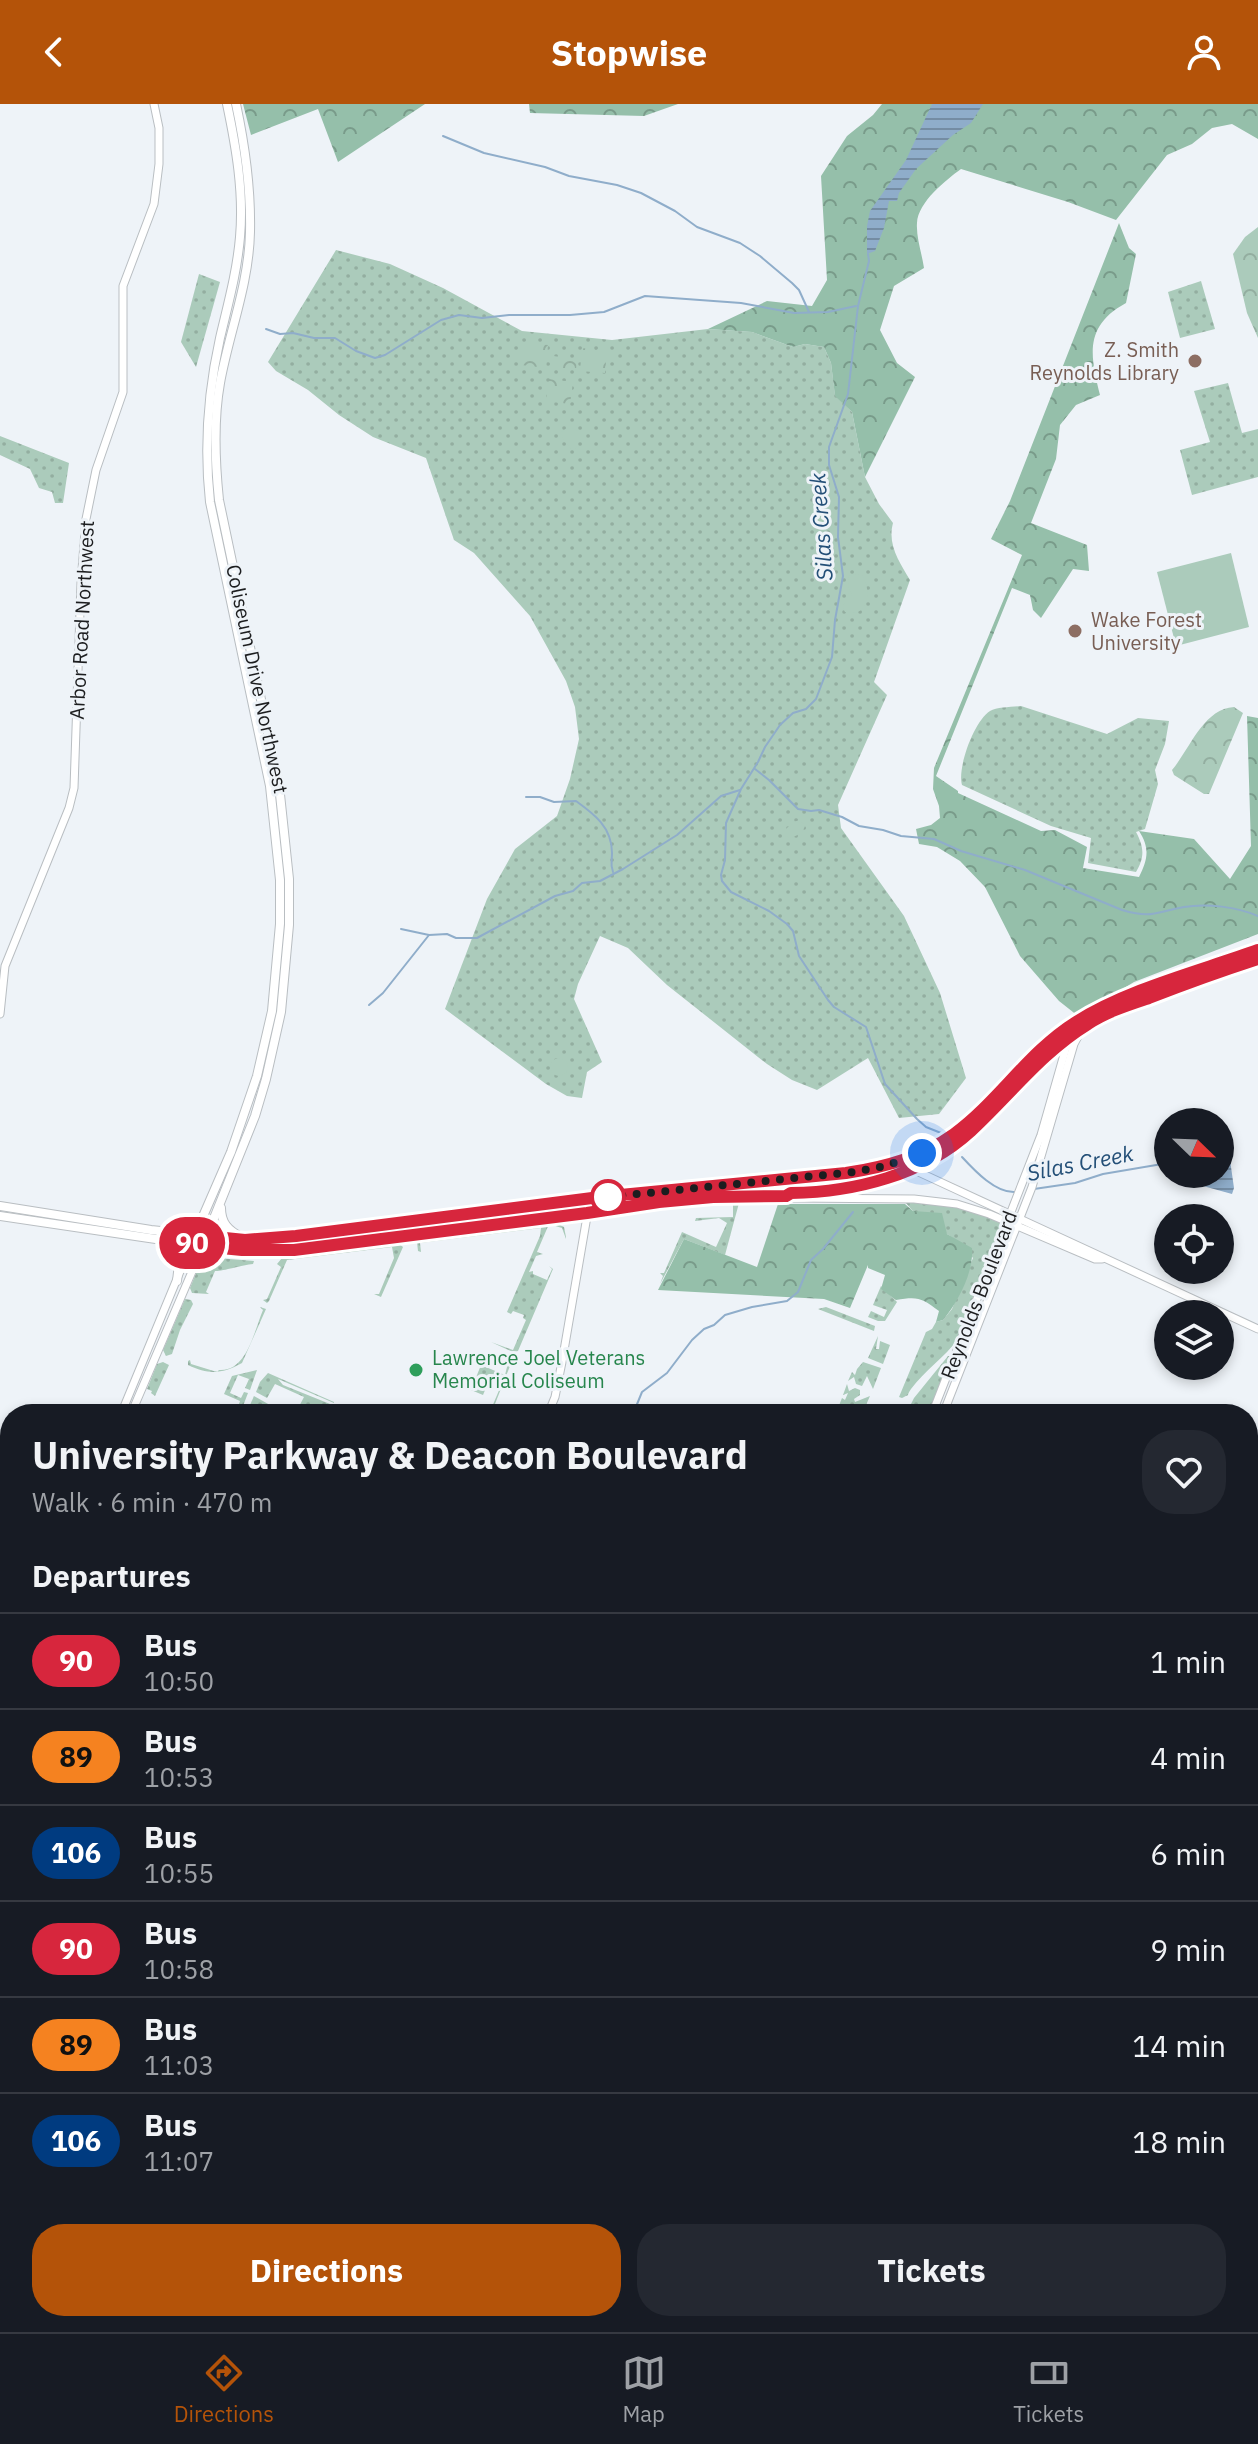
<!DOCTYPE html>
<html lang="en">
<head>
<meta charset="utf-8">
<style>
  :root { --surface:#171b24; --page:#242831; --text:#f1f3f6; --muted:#9ea1a6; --line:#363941; --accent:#b45309 }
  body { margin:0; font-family:"IBM Plex Sans",sans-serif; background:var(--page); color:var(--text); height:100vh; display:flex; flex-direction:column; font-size:30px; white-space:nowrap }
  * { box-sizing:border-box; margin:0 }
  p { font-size:26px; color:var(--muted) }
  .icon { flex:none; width:44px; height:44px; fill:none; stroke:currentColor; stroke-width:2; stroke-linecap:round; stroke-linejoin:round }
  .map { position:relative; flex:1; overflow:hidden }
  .panel { position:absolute; left:0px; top:1300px; width:1258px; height:928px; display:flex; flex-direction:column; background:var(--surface); border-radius:32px 32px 0 0; box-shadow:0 4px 12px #0003 }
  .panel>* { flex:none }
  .badge { padding:0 16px; border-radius:26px; font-size:28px; line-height:52px }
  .needle { width:52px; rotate:113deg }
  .controls { position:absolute; left:1154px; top:1004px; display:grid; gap:16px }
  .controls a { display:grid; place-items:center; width:80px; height:80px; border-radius:50%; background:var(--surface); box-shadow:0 4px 12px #0003; font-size:40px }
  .you { position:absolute; width:40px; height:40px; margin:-20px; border:6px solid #fff; border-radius:50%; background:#1a73e8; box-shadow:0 0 0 12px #1a73e833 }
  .map>.badge { position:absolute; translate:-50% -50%; box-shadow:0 0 0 4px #fff }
  h2 { padding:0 32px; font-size:30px; line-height:72px }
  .round { display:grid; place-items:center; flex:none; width:84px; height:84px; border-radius:32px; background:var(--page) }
  .headline { display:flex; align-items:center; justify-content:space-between; height:136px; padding:0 32px }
  h1 { font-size:38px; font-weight:800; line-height:60px }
  .cta { display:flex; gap:16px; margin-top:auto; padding:16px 32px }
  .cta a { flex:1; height:92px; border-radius:32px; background:var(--accent); color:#fff; font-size:32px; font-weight:800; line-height:92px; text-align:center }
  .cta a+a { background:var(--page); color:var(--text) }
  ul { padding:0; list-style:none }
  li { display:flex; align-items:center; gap:24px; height:96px; padding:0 32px; border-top:2px solid var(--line) }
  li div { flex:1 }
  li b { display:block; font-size:30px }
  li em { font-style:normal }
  li .badge { min-width:88px; font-weight:700; text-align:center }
  header { display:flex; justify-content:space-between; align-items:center; height:104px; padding:0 32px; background:var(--accent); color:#fff; font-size:36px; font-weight:800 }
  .menu { display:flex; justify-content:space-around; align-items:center; height:112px; border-top:2px solid var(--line); background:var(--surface); font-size:22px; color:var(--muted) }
  .menu a { display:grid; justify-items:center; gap:4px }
  .menu .selected { color:var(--accent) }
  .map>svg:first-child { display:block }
  .grass { fill:url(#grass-dots) }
  .forest { fill:url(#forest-crowns) }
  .park { fill:url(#park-crowns) }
  .pitch { fill:#abcbbb }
  .water { fill:url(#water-rules) }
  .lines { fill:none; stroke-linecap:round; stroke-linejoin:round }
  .stream { stroke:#8fadca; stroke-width:2 }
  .secondary-casing { stroke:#b9bec2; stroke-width:9 }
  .primary-casing { stroke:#b9bec2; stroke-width:10 }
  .secondary { stroke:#fff; stroke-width:7 }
  .primary { stroke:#fff; stroke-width:8 }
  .rail { stroke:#535558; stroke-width:2; stroke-dasharray:16 8; stroke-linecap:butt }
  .line-casing { stroke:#fff; stroke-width:18 }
  .line { stroke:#d7263d; stroke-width:12 }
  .walk { stroke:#1c1d1f; stroke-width:8; stroke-dasharray:0 14.4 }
  .education-dot { fill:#8d6e63; stroke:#eef3f8; stroke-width:3 }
  .stop-dot { fill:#fff; stroke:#d7263d; stroke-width:4 }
  .leisure-dot { fill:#2e9e5b; stroke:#eef3f8; stroke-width:3 }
  .labels { text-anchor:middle; stroke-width:6; stroke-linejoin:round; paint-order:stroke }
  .education-label { font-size:20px; fill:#785e54; stroke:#eef3f8; text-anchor:end }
  .street-label { font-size:20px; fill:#1c1d1f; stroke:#eef3f8 }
  .leisure-label { font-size:20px; fill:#27864d; stroke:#eef3f8; text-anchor:start }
  .water-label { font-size:22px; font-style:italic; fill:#234f77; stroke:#eef3f8 }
</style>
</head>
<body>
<header><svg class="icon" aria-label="back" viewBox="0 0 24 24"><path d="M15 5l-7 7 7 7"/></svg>Stopwise<svg class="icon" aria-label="person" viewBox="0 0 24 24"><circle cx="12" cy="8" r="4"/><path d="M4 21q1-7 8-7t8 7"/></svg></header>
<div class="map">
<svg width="1258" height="2228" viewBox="0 0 1258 2228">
  <defs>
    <pattern id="grass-dots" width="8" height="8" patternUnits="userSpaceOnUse" patternTransform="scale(2)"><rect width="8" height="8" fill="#abcbbb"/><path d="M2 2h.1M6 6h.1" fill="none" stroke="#93aea0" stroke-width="1.8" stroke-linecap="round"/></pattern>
    <pattern id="forest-crowns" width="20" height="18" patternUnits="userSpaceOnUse" patternTransform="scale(2)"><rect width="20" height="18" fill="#95bfaa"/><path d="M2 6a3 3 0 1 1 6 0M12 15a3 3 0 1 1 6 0" fill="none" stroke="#799b8a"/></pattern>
    <pattern id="park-crowns" width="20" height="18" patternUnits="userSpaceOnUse" patternTransform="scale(2)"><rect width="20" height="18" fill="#abcbbb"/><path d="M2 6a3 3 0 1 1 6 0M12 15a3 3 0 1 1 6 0" fill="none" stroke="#93aea0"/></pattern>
    <pattern id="water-rules" width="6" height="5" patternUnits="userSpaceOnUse" patternTransform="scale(2)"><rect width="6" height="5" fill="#8fadca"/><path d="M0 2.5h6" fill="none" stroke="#748ca3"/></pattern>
  </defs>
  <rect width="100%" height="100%" fill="#eef3f8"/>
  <g class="grass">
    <path d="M336 146 390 160 443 184 522 227 612 236 708 225 752 228 793 243 805 240 824 243 831 259 835 291 852 308 865 373 879 400 893 419C887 441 900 459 910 476L874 578 887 591 838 701 841 724 904 812 940 889 966 974 939 1010 899 1014 868 954 817 986 792 976 767 960 667 881 628 844 600 832 578 880 574 895 602 958 587 968 582 994 567 992 546 980 445 905 487 795 515 745 557 712 570 675 579 635 575 603 566 577 530 512 474 449 454 436 426 354 373 333 339 311 308 286 276 267 268 258Z"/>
    <path d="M199 170 220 178 196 263 181 238Z"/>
    <path d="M1201 177 1215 225 1180 234 1168 188Z"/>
    <path d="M1228 279 1242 329 1258 325V373L1192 391 1180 346 1210 338 1194 287Z"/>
    <path d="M0 332 69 359 63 399H55L52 388 39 384 30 365 0 351Z"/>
    <path d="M1021 602 1107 630 1138 614 1169 617 1165 640 1155 666 1158 680 1145 725 1136 728C1144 743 1145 753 1136 768L1088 759 1091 734 1051 722 962 681C957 664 974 617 990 607 997 603 1012 603 1021 602Z"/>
    <path d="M737 1097 745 1098 739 1099 725 1151 684 1135 660 1180 663 1172 660 1169H664L682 1128 716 1143 727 1119 719 1114 695 1117 696 1114 733 1113V1101Z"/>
    <path d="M905 1098 956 1103 1000 1117 1003 1120 958 1235C945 1253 924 1267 911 1285 905 1294 912 1289 902 1294L899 1293 926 1228 932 1225 936 1218 943 1216 952 1205 973 1154 956 1136 913 1107Z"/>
    <path d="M554 1118 564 1123 566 1133V1135L562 1124 549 1120 537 1148 543 1150 536 1152 529 1168 533 1167V1170L547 1176 552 1165 549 1162 553 1165 518 1247 513 1248 491 1238 513 1246 526 1216 523 1214 524 1211 513 1207 511 1210 507 1208 540 1132 541 1124 420 1139 421 1148 418 1147 417 1138 421 1136Z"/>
    <path d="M398 1139 403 1143 381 1193 374 1190H379L394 1154 392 1143 287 1156 269 1197 267 1199 263 1196 267 1195 281 1163 277 1160 282 1154Z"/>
    <path d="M205 1153 254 1157 253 1160C242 1161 220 1168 215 1167L206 1188 209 1190 192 1189 190 1184 201 1157Z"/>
    <path d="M881 1182 897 1198 885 1217H878L868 1213 871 1207 884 1213 887 1206 873 1201Z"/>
    <path d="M185 1195 191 1196 193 1200 180 1226 172 1250 166 1252 163 1246Z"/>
    <path d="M260 1203 266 1205 242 1259C222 1270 209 1271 188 1261V1257L190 1256 191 1260 217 1268 219 1266C247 1268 254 1227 263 1206Z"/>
    <path d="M826 1203 875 1222 874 1227 818 1205Z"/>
    <path d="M878 1232 876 1245H879L880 1237 890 1241 883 1260 868 1254Z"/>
    <path d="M485 1251 510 1262 491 1310H489L500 1284 496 1282 497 1279H488L483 1291 471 1286 481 1261 505 1271 507 1263 487 1254 484 1257Z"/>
    <path d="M948 1252H952L930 1310H920V1303L910 1302 914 1294Z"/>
    <path d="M163 1258 169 1261 155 1292 151 1289 152 1287 147 1285 157 1260Z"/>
    <path d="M863 1258 881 1264 873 1285 867 1272 862 1282 856 1280 854 1273 848 1277 852 1268 855 1271 857 1265Z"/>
    <path d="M257 1266 250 1286 245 1284 249 1275 238 1271 230 1289 241 1294 244 1288 248 1289 243 1302 239 1300 240 1297 224 1290 232 1272Z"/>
    <path d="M268 1269 334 1298V1299L278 1275 283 1281 330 1300 325 1310H295L304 1293 275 1280 267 1294 256 1288 260 1278Z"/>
    <path d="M847 1280 849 1287 855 1284 860 1286V1291L854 1295 855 1298 870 1292 862 1310 845 1307 844 1303 842 1305 838 1304 842 1294 845 1296 848 1289 843 1291Z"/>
    <path d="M254 1292 277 1305 279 1307 278 1310H246Z"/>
    <path d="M10 1482V1512L0 1524V1494Z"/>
  </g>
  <g class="forest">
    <path d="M243 0H425L338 58 318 5 251 31Z"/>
    <path d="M529 0H678L644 12 530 9Z"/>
    <path d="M882 0H1258V35L1232 20 1212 24 1192 40 1167 51 1116 116 1068 98 961 65C946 76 918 98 917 119 916 133 922 150 924 164L894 182 880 226 897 259 915 273 865 373 852 308 835 292 831 259 824 243 805 240 793 243 752 228 708 225 767 197 812 202 827 176 821 72 847 32 873 11Z"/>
    <path d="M1119 119 1129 144 1136 150 1126 199C1084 222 1090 251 1100 291L1076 301 1060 321 1056 355 1031 419 1087 441 1089 467 1073 465 1041 514 1033 506 1030 491 1012 484 936 672 958 687V689L1041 727 1055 726 1087 743 1083 764 1139 773C1148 755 1150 744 1139 727L1194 735 1230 775 1251 742 1247 612 1258 614V830L1134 878 1078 912 1059 897 1020 852 985 783 960 757 937 743 919 740 916 725 931 721 940 714 939 702 933 685 934 664 1022 451 991 435 1010 397Z"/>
    <path d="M778 1100H905L913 1107 942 1109 947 1130 972 1144C974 1168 958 1198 943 1216L936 1218 939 1207C922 1194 918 1192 896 1196L881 1185 885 1171 868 1164V1161L850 1204 824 1195 658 1186 684 1135 757 1163Z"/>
  </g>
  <g class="park">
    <path d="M1258 123V234L1247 209 1233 150 1245 133Z"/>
    <path d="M523 239 548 241 546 264 521 261Z"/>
    <path d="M582 244 607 247 605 269 580 267Z"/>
    <path d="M553 252 577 255 576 266 552 263Z"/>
    <path d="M549 275 573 278 570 300 546 297Z"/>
    <path d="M1234 603 1243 609 1209 690H1204L1174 671 1172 666C1190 645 1203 605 1234 603Z"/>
  </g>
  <g class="pitch">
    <path d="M567 324H572L578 327V341L575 345H571L561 332V328Z"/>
    <path d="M1231 449 1249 523 1176 542 1157 468Z"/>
    <path d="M854 470 862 471C872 486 869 515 845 508 840 501 847 496 852 491L848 483 849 472Z"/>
    <path d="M800 716 805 722 802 729 791 734 785 732V726L793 718Z"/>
    <circle cx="559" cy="963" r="9"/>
    <path d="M654 2218H725L720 2228H664L653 2222Z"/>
  </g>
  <g class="water">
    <path d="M932 0H983L971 19 953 31 916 65 899 89 897 97H889L884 124 875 147 867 150V122L870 107 906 56Z"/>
    <path d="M1220 1037H1232L1230 1056 1234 1084 1232 1090 1203 1082 1185 1070H1220Z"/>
  </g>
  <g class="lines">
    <g class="stream">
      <path d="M443 32 484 49 545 63 569 72 617 81 641 89 675 107 697 123 740 139 760 152 792 179 799 186 809 208"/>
      <path d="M868 150 869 157 858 202 848 290 829 343V361L839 393 838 433 843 472 835 516 832 553 816 595 806 605 793 609 780 621 765 643 758 658 741 685 726 719 725 756 721 771 722 777 731 788 769 807 787 820 793 827 799 852 828 896 834 903 866 923 885 980 917 1015 926 1023 941 1029"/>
      <path d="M266 225 280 230 293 229 314 234H335L356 247 375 254 385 251 441 216 459 211 482 214 509 211H570L604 208 645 192 741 199 794 209 828 208 856 202"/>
      <path d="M755 665 769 676 798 705 811 707 819 706 842 713 859 722 883 726 901 732 934 735 961 747 1025 766 1122 806C1153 815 1155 808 1184 803 1207 799 1237 803 1258 812"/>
      <path d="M526 693H540L554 698 576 697C594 710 612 723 612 749 612 757 610 760 613 768"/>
      <path d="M401 825 429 831 447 830 456 834H477L555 792 573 787 582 779 600 777 623 765 677 731 721 692 740 686"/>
      <path d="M369 901 383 889 429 831"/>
      <path d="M962 1053C974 1066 996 1090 1016 1088"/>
      <path d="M1034 1085 1075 1079 1103 1070 1168 1059"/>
      <path d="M633 1310 642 1288 667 1269 692 1236 704 1225 714 1221 725 1211 752 1203 787 1197 798 1188 811 1156 823 1145 853 1108"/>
      <path d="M0 1573 10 1581"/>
    </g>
    <g class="secondary-casing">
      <g id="secondary">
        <path d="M0 910 5 862 69 704 74 684 81 478 86 415 96 366 123 288V182L154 100 159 60V24L154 0"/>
        <path d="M899 1059 1258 1225"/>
        <path d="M786 1092 791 1094 914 1095 957 1100 989 1110 1095 1155H1102"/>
        <path d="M121 1310 191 1141"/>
        <path d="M131 1310 203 1142"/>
        <path d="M548 1310 555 1293 562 1258 590 1095"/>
        <path d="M932 1310 1041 1031 1069 933"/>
        <path d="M943 1310 1032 1083 1074 940 1082 925"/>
        <path d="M0 1475 10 1463"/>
        <path d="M0 1491 10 1479"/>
        <path d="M0 1593 10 1591"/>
        <path d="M1248 2056 1258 2051"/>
        <path d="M0 2144 10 2149"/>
        <path d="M176 2218 200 2228"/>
        <path d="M75 2228 80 2218"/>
        <path d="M344 2228 390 2218"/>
        <path d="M597 2228 600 2218"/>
        <path d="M741 2228 745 2218"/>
        <path d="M1029 2228 1036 2218"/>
      </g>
    </g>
    <g class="primary-casing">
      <g id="primary">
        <path d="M0 1102 151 1126 245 1136 296 1132 590 1095 846 1069C886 1063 921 1054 954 1030 999 998 1027 949 1076 918 1130 883 1198 868 1258 846"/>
        <path d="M221 1104C221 1119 228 1126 241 1133"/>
        <path d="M0 1112 203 1142 242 1146H294L587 1109 659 1098 713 1093 786 1092 791 1089C855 1087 923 1071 971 1027 1010 991 1042 948 1088 920 1108 908 1132 900 1155 891 1189 879 1223 866 1258 855"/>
        <path d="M194 1133 231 1048 257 972 272 907 280 820V776L270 682 210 398C204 343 208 288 220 234 228 200 237 168 240 133 244 88 236 43 227 0"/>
        <path d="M206 1134 255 1012 266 975 281 908 289 821V775L279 681 219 396C215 358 213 318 220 279 229 229 249 180 250 128 251 85 245 42 236 0"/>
        <path d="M164 1139 174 1144 180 1151 177 1177"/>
      </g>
    </g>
    <use href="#secondary" class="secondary"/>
    <use href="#primary" class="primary"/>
    <g class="rail">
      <path d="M1248 1754 1258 1758"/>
      <path d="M1248 1988 1258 1985"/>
      <path d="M521 2228 546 2218"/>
    </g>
  </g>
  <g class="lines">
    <g class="line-casing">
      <path id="line" d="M1258 846C1200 867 1128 885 1076 918 1028 948 999 997 954 1030 922 1053 886 1063 846 1069L600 1093 296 1132 245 1136 195 1131 191 1141 242 1146H294L587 1109 659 1098 713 1093 786 1092 791 1089C855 1088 923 1071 971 1027 1010 991 1042 948 1088 920 1106 908 1128 901 1149 894 1185 880 1221 867 1258 855"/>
    </g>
    <use href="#line" class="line"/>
    <path class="walk" d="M608 1093 854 1068 885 1062 922 1049"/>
  </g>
  <g class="education-dot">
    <circle cx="1195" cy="257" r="8"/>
    <circle cx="1075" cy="527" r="8"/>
  </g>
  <circle class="stop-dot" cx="608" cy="1093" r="16"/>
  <circle class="leisure-dot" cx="416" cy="1266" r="8"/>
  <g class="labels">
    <g class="education-label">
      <text x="1179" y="253">Z. Smith<tspan x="1179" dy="23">Reynolds Library</tspan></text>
      <text x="1091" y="523" text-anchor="start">Wake Forest<tspan x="1091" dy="23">University</tspan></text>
    </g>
    <g class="street-label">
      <text transform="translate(82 516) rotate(-87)" y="7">Arbor Road Northwest</text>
      <text transform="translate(257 575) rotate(78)" y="7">Coliseum Drive Northwest</text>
      <text transform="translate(979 1191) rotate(-69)" y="7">Reynolds Boulevard</text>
    </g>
    <g class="leisure-label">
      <text x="432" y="1261">Lawrence Joel Veterans<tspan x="432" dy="23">Memorial Coliseum</tspan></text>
    </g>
    <g class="water-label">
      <text transform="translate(821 423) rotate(-94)" y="8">Silas Creek</text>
      <text transform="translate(1080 1059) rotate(-11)" y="8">Silas Creek</text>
    </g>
  </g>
</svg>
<div class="controls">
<a><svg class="needle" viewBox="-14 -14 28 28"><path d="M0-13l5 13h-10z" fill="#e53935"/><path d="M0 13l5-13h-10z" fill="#9ea1a6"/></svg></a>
<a><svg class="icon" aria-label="locate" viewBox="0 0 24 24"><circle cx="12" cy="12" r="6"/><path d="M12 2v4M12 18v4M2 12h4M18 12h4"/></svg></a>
<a><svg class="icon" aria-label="layers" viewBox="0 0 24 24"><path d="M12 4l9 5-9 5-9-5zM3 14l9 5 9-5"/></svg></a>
</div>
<div class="you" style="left:922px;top:1049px"></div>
<b class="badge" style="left:192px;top:1139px;background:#d7263d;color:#fff">90</b>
<section class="panel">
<div class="headline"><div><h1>University Parkway &amp; Deacon Boulevard</h1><p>Walk · 6 min · 470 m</p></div><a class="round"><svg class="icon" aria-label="heart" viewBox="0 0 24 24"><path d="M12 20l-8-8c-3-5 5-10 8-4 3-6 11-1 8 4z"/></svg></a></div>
<h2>Departures</h2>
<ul>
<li><span class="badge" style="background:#d7263d;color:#fff">90</span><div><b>Bus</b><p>10:50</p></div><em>1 min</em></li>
<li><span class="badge" style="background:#f58220;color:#111">89</span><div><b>Bus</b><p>10:53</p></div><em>4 min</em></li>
<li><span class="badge" style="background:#003b80;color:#fff">106</span><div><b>Bus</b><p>10:55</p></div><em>6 min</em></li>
<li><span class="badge" style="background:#d7263d;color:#fff">90</span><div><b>Bus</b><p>10:58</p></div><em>9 min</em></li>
<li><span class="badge" style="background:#f58220;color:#111">89</span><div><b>Bus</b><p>11:03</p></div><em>14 min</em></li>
<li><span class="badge" style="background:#003b80;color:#fff">106</span><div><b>Bus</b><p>11:07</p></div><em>18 min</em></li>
</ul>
<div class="cta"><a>Directions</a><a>Tickets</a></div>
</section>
</div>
<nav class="menu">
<a class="selected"><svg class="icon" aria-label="directions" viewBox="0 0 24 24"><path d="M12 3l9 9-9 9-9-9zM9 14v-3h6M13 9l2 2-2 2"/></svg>Directions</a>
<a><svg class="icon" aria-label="map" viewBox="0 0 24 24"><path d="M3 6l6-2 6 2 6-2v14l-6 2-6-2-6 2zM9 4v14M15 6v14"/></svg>Map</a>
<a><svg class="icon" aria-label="tickets" viewBox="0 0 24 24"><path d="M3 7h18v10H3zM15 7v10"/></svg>Tickets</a>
</nav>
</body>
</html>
